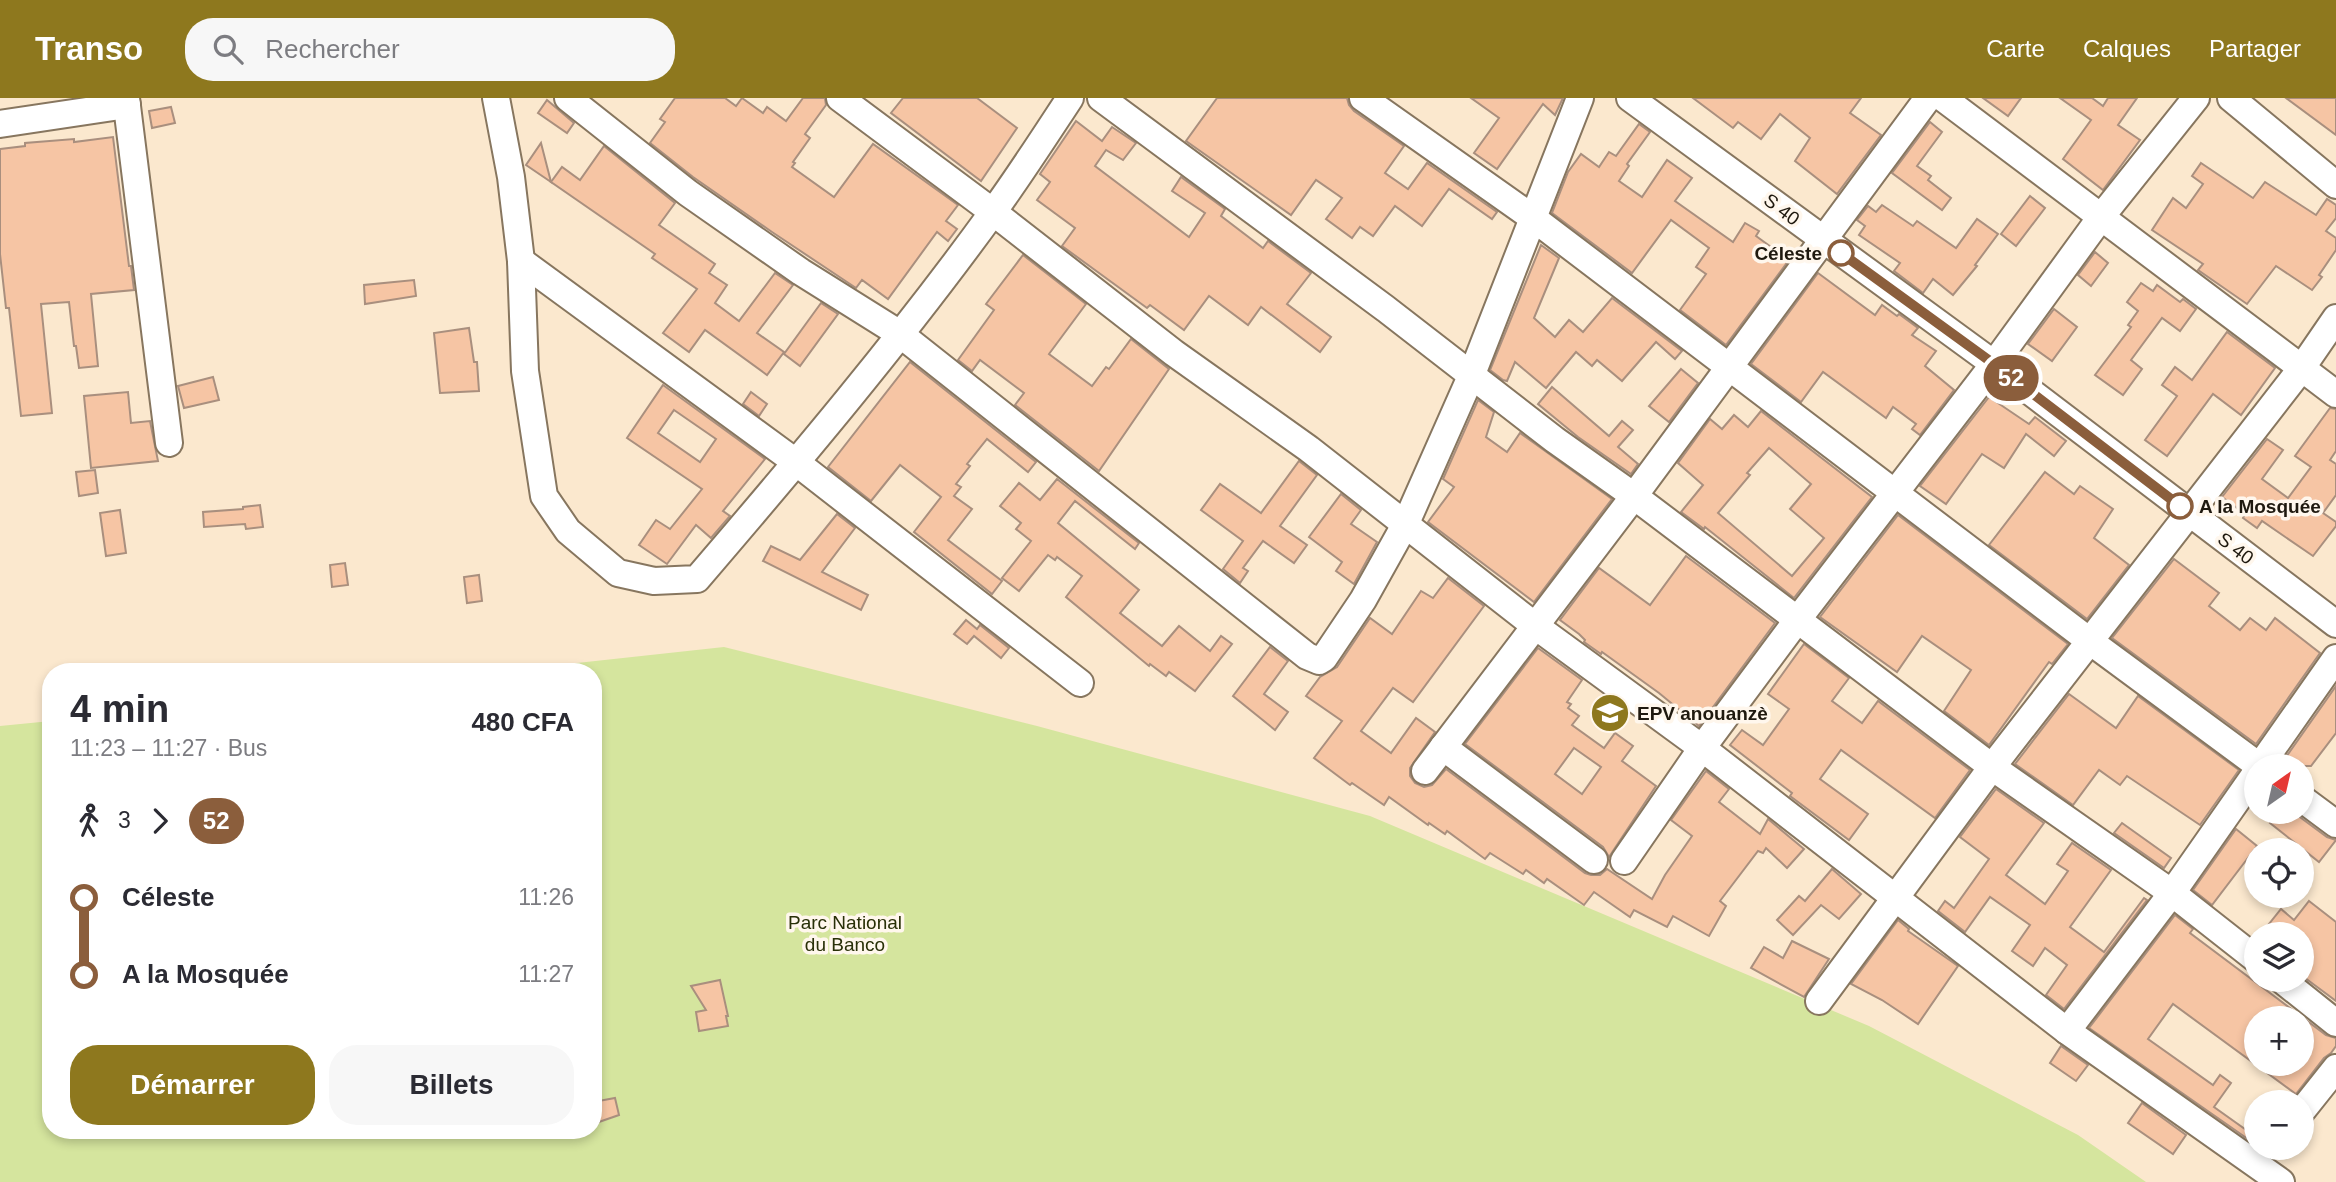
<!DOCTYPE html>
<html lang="fr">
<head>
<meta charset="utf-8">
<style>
  :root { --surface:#fff; --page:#f7f7f7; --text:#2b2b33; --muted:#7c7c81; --accent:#8e781e }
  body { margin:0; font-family:Helvetica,sans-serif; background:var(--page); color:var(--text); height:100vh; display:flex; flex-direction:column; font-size:26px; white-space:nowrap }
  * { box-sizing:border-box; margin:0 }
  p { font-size:23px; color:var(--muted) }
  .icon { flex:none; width:38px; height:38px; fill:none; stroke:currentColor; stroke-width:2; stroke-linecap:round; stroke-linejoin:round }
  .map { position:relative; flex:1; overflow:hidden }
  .sheet { position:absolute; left:42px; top:565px; width:560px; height:476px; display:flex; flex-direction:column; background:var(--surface); border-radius:28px; box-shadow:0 4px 10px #0003 }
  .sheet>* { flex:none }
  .badge { padding:0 14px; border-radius:23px; font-size:24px; line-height:46px }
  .needle { width:46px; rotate:34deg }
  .buttons { position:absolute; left:2244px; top:656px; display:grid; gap:14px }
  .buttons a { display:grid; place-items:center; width:70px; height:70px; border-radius:50%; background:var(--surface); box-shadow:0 4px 10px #0003; font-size:35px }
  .map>.badge { position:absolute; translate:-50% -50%; box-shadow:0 0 0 4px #fff }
  .legs { display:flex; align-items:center; gap:10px; height:77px; padding:0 28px; font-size:23px }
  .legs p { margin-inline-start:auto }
  .headline { display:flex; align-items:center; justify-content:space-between; height:119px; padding:0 28px }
  h1 { font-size:38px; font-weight:700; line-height:52px }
  .cta { display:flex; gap:14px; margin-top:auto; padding:14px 28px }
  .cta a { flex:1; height:80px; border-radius:28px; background:var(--accent); color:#fff; font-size:28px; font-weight:700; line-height:80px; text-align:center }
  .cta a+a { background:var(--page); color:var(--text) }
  ul { padding:0 28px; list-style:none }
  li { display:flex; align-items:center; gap:24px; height:77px; font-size:26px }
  li i { display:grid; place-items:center; width:10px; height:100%; margin:0 9px; background:currentColor }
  li i::after { content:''; width:18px; height:18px; margin:-9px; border:5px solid; border-radius:50%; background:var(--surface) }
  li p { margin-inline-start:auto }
  li:first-child i { background:linear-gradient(#0000 50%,currentColor 0) }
  li:last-child i { background:linear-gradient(currentColor 50%,#0000 0) }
  header { display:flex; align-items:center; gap:42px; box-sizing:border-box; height:98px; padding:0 35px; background:var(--accent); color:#fff }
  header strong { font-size:33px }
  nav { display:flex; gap:38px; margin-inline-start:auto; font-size:24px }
  .search { width:490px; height:63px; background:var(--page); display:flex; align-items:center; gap:18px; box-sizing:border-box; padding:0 24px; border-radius:28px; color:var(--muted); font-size:26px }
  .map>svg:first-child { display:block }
  .green { fill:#d5e59e }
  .building { fill:#f6c5a4; stroke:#a98f7e; stroke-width:2; fill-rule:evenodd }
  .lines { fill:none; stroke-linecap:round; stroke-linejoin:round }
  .minor-casing { stroke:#87765f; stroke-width:30 }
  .minor { stroke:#fff; stroke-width:26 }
  .line-1-casing { stroke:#fff; stroke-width:16 }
  .line-1 { stroke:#8b5e3c; stroke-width:10 }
  .stop-1-dot { fill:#fff; stroke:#8b5e3c; stroke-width:3.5 }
  .labels { text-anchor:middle; stroke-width:7; stroke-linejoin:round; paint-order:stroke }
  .street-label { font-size:19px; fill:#1f190f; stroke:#fff7ed }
  .stop-label { font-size:19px; font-weight:bold; fill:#1f190f; stroke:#fff7ed; text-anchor:end }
  .poi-label { font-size:19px; font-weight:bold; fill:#1f190f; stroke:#fff7ed; text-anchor:start }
  .park-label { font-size:19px; fill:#293008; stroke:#fff7ed }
</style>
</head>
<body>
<header>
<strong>Transo</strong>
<div class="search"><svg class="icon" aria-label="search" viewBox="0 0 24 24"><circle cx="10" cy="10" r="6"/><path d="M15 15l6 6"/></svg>Rechercher</div>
<nav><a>Carte</a><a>Calques</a><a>Partager</a></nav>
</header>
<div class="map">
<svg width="2336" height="1084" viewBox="0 0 2336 1084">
  <rect width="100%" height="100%" fill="#fbe8ce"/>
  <path class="green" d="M724 549 1037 628 1370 718 1869 928 2078 1037 2146 1084H0V628L51 623V1032H593V574H494Z"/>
  <g class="building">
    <path d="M675 0H725L736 8 742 0 763 15 767 9 786 23 803 0H825L826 7 805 36 810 40 793 64 795 65 792 69 834 99 873 46 958 107 946 123 957 131 948 143 937 134 888 201 862 182 856 190 772 134 693 79 650 45 665 24 660 21Z"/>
    <path d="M903 0H977L1017 30 981 83 891 15Z"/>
    <path d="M1217 0H1347L1349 7 1354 13 1404 48 1385 75 1408 91 1427 65 1497 114 1492 121 1449 91 1422 128 1395 108 1373 138 1360 129 1352 140 1326 121 1342 100 1316 82 1291 117 1186 43Z"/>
    <path d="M1471 0H1563L1555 17 1543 6 1497 71 1474 55 1499 20Z"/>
    <path d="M1693 0H1861L1850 15 1881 37 1837 96 1795 63 1810 40 1780 16 1761 41 1738 24 1733 30Z"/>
    <path d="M1983 0H2021L2008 18Z"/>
    <path d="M2060 0H2092L2103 8 2108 0H2137L2118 27 2140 42 2103 92 2063 61 2091 22Z"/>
    <path d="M2286 0H2336V37Z"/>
    <path d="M547 2 574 25 567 35 538 15Z"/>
    <path d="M171 9 175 25 152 30 149 13Z"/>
    <path d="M1076 23 1102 43 1112 29 1136 45 1123 62 1106 52 1095 68 1189 139 1205 115 1172 93 1181 79 1225 111 1221 118 1263 150 1268 143 1311 175 1287 206 1331 239 1320 254 1261 209 1248 227 1209 198 1184 232 1150 207 1147 210 1062 148 1075 130 1037 102 1050 84 1040 76Z"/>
    <path d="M1930 24 1942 34 1917 68 1931 78 1928 82 1951 100 1942 112 1892 75Z"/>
    <path d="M1639 26 1650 34 1627 66 1629 68 1619 83 1642 99 1667 62 1692 80 1675 103 1733 144 1745 125 1759 133 1756 138 1789 162 1726 247 1680 212 1706 176 1696 169 1709 150 1671 122 1632 175 1552 115 1568 74 1581 56 1599 69 1609 54 1616 58Z"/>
    <path d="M113 39 129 168H131L134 192 91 196 98 268 79 270 76 248H74L69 204 41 206 52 315 21 318 9 210H6L0 156V51L25 48V45L74 41V44Z"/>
    <path d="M541 45 551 84 526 67Z"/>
    <path d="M604 48 675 105 659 127 715 166 709 175 727 187 715 205 739 223 775 175 793 187 757 235 784 254 767 277 705 232 689 254 663 235 697 191 652 160 655 156 551 84 562 69 580 82Z"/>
    <path d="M2201 65 2253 100 2265 84 2316 117 2327 101 2336 107V120L2326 133 2336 140V152L2319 177 2322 179 2312 192 2276 168 2247 206 2198 172 2203 166 2152 132 2173 100 2186 110 2203 86 2192 78Z"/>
    <path d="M2030 98 2045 110 2016 148 2001 136Z"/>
    <path d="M1882 107 1913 128 1917 123 1956 150 1977 121 1998 136 1975 167 1977 168 1953 197 1933 181 1923 195 1894 173 1900 165 1859 137 1865 128 1857 122 1868 108 1876 114Z"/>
    <path d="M1541 147 1559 160 1534 220 1555 239 1569 222 1583 234 1612 200 1682 253 1675 261 1656 244 1622 283 1597 262 1592 268 1576 254 1546 290 1515 264 1507 283 1503 282 1490 272Z"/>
    <path d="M2095 154 2108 165 2091 188 2078 177Z"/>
    <path d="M1023 157 1086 206 1049 256 1092 288 1106 269 1109 271 1131 241 1169 271 1099 373 1015 307 1024 295 980 262 972 273 958 262 994 212 986 206Z"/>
    <path d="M1818 175 1875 217 1882 207 1897 218 1899 216 1918 230 1912 237 1936 253 1925 268 1954 292 1920 337 1912 331 1916 326 1893 309 1886 320 1823 274 1801 304 1751 266Z"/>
    <path d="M414 182 416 198 365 206 364 187Z"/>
    <path d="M2141 185 2153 193 2157 187 2180 204 2183 201 2196 211 2180 233 2162 220 2131 262 2142 271 2123 297 2095 277 2131 229 2128 227 2138 213 2127 204Z"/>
    <path d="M821 205 838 216 800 268 784 256Z"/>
    <path d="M2054 211 2077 229 2052 263 2028 246Z"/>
    <path d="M469 230 474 264H477L479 293 440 295 434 235Z"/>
    <path d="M2227 234 2275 270 2241 317 2213 296 2167 358 2145 342 2177 298 2162 287 2175 269 2192 282Z"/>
    <path d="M910 264 1036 364 1028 374 987 341 967 366 970 368 956 386 961 389 954 398 972 411 948 442 1002 483 992 496 914 434 941 399 900 367 871 403 828 369Z"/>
    <path d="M1681 271 1698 285 1669 324 1649 308Z"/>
    <path d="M213 279 219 302 184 310 178 288Z"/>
    <path d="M663 287 765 361 723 413 730 418 711 440 696 427 667 466 639 447 656 422 670 431 702 391 627 340ZM674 312 716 341 700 364 658 335Z"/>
    <path d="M1552 289 1609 338 1622 323 1633 332 1618 349 1638 366 1631 376 1578 339 1538 306Z"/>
    <path d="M128 294 131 325 150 323 158 363 91 370 84 298Z"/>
    <path d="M751 294 767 306 759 318 743 306Z"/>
    <path d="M1989 299 2029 326 2035 319 2066 343 2054 358 2026 336 2004 370 1982 356 1946 406 1920 388Z"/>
    <path d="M1478 302 1494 314 1486 339 1507 354 1520 335 1612 401 1534 504 1428 424 1454 389 1443 381Z"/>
    <path d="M2330 310 2336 311V353L2330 362 2336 366V397L2323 415 2336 424V428L2313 458 2262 423 2257 430 2243 420 2245 416 2222 399 2267 341 2283 352 2262 381 2288 400 2311 369 2295 358Z"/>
    <path d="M1761 313 1872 399 1794 500 1705 429 1704 431 1681 414 1703 387 1678 365 1710 321 1722 331 1734 317 1748 329ZM1769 350 1811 386 1790 411 1824 440 1792 478 1718 415 1750 377 1747 375Z"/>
    <path d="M1299 363 1317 377 1280 428 1307 447 1294 465 1263 443 1243 470 1248 473 1240 485 1223 471 1243 443 1201 412 1220 386 1261 415Z"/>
    <path d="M95 372 98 395 79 398 76 374Z"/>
    <path d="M2045 374 2074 396 2080 388 2113 411 2094 440 2129 467 2087 521 1989 447Z"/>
    <path d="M1057 381 1139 445 1135 451 1075 403 1058 425 1139 492 1120 515 1162 548 1179 528 1210 553 1221 538 1232 546 1195 593 1169 574 1166 578 1150 566 1149 568 1066 499 1082 478 1057 459 1055 462 1048 457 1019 493 1002 480 1031 443 1016 431 1021 425 1000 408 1019 385 1040 402Z"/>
    <path d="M1341 396 1361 412 1351 426 1377 444 1354 486 1336 473 1342 464 1309 439Z"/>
    <path d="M260 407 263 429 246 431 245 426 204 429 203 414 243 411V409Z"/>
    <path d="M120 412 126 455 106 458 100 415Z"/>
    <path d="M837 416 855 430 822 474 868 497 861 512 763 463 771 448 800 462Z"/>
    <path d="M1898 417 2068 546 2052 566 2049 564 1989 647 1944 613 1971 572 1922 538 1897 574 1820 519Z"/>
    <path d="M1686 458 1775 525 1699 628 1659 595 1602 554 1601 556 1584 544 1585 542 1579 536 1560 522 1599 470 1650 507Z"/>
    <path d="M2174 461 2219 495 2209 508 2240 532 2250 520 2266 532 2275 520 2320 555 2256 646 2112 540Z"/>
    <path d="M345 465 348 487 332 489 330 467Z"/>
    <path d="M479 477 482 503 467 505 464 479Z"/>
    <path d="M1448 480 1484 508 1413 604 1393 590 1361 633 1391 655 1416 620 1435 634 1410 670V678L1415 685 1424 689 1432 687 1446 671 1585 775 1591 777H1600L1607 771 1652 801 1665 777 1692 738 1671 722 1706 673 1729 691 1719 704 1760 736 1768 721 1804 751 1787 770 1766 750 1763 755 1758 753 1720 803 1726 808 1709 838 1673 818 1667 829 1634 812 1630 819 1594 794 1584 807 1547 781 1544 785 1526 772 1523 776 1490 755 1485 761 1447 733 1445 736 1429 725 1428 727 1389 699 1384 707 1352 685 1350 687 1314 660 1342 623 1306 598 1320 579 1337 569 1370 520 1392 536 1421 493 1433 500Z"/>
    <path d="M966 522 977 531 980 527 1009 550 1001 560 974 538 967 546 954 536Z"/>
    <path d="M1804 546 1849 580 1832 603 1862 625 1878 603 1970 672 1935 720 1841 652 1820 681 1868 716 1849 742 1790 698 1792 695 1730 647 1742 632 1763 647 1789 611 1768 596Z"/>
    <path d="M1270 549 1288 563 1264 596 1288 614 1275 632 1233 598Z"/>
    <path d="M1538 550 1582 582 1567 604 1571 606 1568 610 1579 618 1572 627 1604 650 1615 635 1633 648 1622 663 1656 688 1609 759 1603 749 1465 646ZM1574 650 1601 669 1582 696 1555 676Z"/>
    <path d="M2336 588V635L2311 668H2285L2281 666Z"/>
    <path d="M2069 596 2116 630 2138 598 2239 672 2200 727 2127 678 2120 687 2099 672 2073 707 2015 666Z"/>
    <path d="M1996 691 2044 725 2006 777 2045 806 2068 773 2057 766 2072 745 2111 772 2070 829 2104 854 2144 800 2147 802 2064 911 2046 897 2067 867 2045 850 2033 868 2012 853 2030 827 1990 799 1965 834 1938 813 1945 803 1954 810 1989 761 1960 739Z"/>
    <path d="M2278 714H2293L2327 739 2336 742 2319 764 2270 725Z"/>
    <path d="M2122 725 2171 760 2164 770 2114 735Z"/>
    <path d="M2236 731 2257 748 2212 807 2193 792Z"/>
    <path d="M1832 771 1861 796 1839 821 1821 807 1793 837 1777 822 1799 798 1805 803Z"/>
    <path d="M2309 803 2336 824V903L2301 877V836H2261L2281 811 2294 822Z"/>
    <path d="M2175 817 2193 831 2190 835 2326 937 2336 940V948L2331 955 2324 960 2296 996 2173 906 2148 941 2213 987 2220 977 2231 985 2214 1009 2256 1039 2255 1046 2089 930ZM2256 920H2301V941L2308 946 2301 955V966H2256Z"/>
    <path d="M1898 822 1909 831 1908 833 1958 868 1918 926 1882 902 1851 886Z"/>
    <path d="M1792 843 1829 861 1804 899 1751 870 1764 849 1783 860Z"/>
    <path d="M720 882 728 918H726L728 928 699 933 696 914 706 912 691 888Z"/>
    <path d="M2061 948 2088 967 2076 983 2050 965Z"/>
    <path d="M615 1000 619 1017 593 1026V1004Z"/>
    <path d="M2142 1005 2186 1037 2173 1056 2128 1025Z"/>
  </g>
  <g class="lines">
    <g class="minor-casing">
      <g id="minor">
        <path d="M126 0 169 345"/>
        <path d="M496 0 511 79 521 163 525 273 544 398 568 433 618 475 654 483 697 481C799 362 901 241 993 114 1020 77 1045 38 1070 0"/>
        <path d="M568 0 688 95 801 174 900 236 1307 558 1319 563 1324 560 1363 502 1406 425 1472 276 1580 0"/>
        <path d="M840 0 993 114 1174 255 1309 351 1534 527 1702 650 2067 933 2281 1084"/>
        <path d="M1101 0 1386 211 1555 342 1634 398 1992 669 2172 795 2256 861"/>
        <path d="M1363 0 1533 120 2091 544 2259 668"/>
        <path d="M1630 0 1994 266 2336 526"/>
        <path d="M1943 0 2336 296"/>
        <path d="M2231 0 2336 87"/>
        <path d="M0 26 127 7"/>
        <path d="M521 163 797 365 1080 585"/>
        <path d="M1443 649 1594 762"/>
        <path d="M2260 668 2336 560"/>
        <path d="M1425 673 1634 398 1928 0"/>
        <path d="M2301 700 2336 726"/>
        <path d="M1624 763 1702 650 1798 521 1994 266 2101 119 2196 0"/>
        <path d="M2282 882 2336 925"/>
        <path d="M1819 903 1992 669 2301 271 2336 220"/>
        <path d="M2067 933 2172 795 2256 675"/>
        <path d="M2301 1014 2336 970"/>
      </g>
    </g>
    <use href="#minor" class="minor"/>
  </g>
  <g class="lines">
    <g class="line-1-casing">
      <path id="line-1" d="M1841 155 1994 266 2180 408"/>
    </g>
    <use href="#line-1" class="line-1"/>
  </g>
  <defs>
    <g id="school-disc" transform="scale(2.0125)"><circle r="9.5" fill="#8e781e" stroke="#fff7ed"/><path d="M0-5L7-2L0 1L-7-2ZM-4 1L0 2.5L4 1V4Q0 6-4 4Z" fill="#fff"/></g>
  </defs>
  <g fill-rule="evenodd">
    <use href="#school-disc" x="1610" y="615"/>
  </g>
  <g class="stop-1-dot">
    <circle cx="1841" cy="155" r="12"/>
    <circle cx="2180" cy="408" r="12"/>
  </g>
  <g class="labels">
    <g class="street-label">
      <text transform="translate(1782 111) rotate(37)" y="7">S 40</text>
      <text transform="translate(2236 450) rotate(37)" y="7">S 40</text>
    </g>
    <g class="stop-label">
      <text x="1822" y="162">Céleste</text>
      <text x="2199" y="415" text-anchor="start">A la Mosquée</text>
    </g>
    <g class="poi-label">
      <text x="1637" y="622">EPV anouanzè</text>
    </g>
    <g class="park-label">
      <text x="845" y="831">Parc National<tspan x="845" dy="22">du Banco</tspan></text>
    </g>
  </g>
</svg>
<div class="buttons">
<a><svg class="needle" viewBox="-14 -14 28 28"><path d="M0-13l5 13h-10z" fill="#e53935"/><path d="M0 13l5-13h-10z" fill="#7c7c81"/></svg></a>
<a><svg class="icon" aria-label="locate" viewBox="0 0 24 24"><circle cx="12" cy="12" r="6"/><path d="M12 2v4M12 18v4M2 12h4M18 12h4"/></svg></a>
<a><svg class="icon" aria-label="layers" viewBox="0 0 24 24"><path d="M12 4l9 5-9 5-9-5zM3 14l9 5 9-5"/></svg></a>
<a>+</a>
<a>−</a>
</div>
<b class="badge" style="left:2011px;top:280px;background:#8b5e3c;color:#fff">52</b>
<section class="sheet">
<div class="headline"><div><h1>4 min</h1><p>11:23 – 11:27 · Bus</p></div><b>480 CFA</b></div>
<div class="legs"><svg class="icon" aria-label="walk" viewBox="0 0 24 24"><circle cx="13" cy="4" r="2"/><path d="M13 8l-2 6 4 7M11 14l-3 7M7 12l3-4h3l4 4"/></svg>3<svg class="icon" aria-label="forward" viewBox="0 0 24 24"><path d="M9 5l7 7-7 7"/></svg><b class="badge" style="background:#8b5e3c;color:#fff">52</b></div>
<ul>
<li><i style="color:#8b5e3c"></i><b>Céleste</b><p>11:26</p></li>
<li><i style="color:#8b5e3c"></i><b>A la Mosquée</b><p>11:27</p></li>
</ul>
<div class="cta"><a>Démarrer</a><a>Billets</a></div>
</section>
</div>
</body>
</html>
